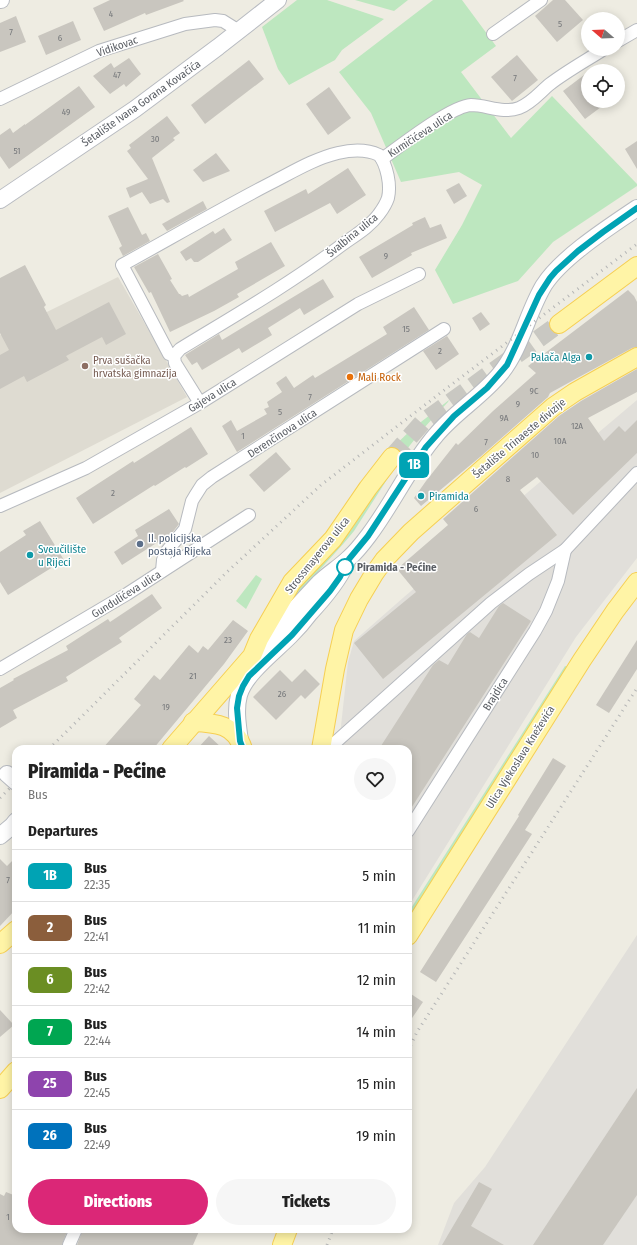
<!DOCTYPE html>
<html lang="en">
<head>
<meta charset="utf-8">
<style>
  :root { --surface:#fff; --page:#f6f6f6; --text:#222; --muted:#767676; --line:#e0e0e0; --accent:#db2777 }
  body { margin:0; font-family:"Fira Sans Condensed",sans-serif; background:var(--page); color:var(--text); height:100vh; display:flex; flex-direction:column; font-size:15px; white-space:nowrap }
  * { box-sizing:border-box; margin:0 }
  p { font-size:13px; color:var(--muted) }
  .icon { flex:none; width:22px; height:22px; fill:none; stroke:currentColor; stroke-width:2; stroke-linecap:round; stroke-linejoin:round }
  .map { position:relative; flex:1; overflow:hidden }
  .details { position:absolute; left:12px; top:745px; width:400px; height:488px; display:flex; flex-direction:column; background:var(--surface); border-radius:12px; box-shadow:0 2px 10px #0003 }
  .details>* { flex:none }
  .badge { padding:0 8px; border-radius:6px; font-size:14px; line-height:26px }
  .needle { width:26px; rotate:289deg }
  .buttons { position:absolute; left:581px; top:12px; display:grid; gap:8px }
  .buttons a { display:grid; place-items:center; width:44px; height:44px; border-radius:50%; background:var(--surface); box-shadow:0 2px 10px #0003; font-size:20px }
  .map>.badge { position:absolute; translate:-50% -50%; box-shadow:0 0 0 2px #fff }
  h2 { padding:0 16px; font-size:15px; line-height:36px }
  .round { display:grid; place-items:center; flex:none; width:42px; height:42px; border-radius:21px; background:var(--page) }
  .headline { display:flex; align-items:center; justify-content:space-between; height:68px; padding:0 16px }
  h1 { font-size:19px; font-weight:800; line-height:30px }
  .button { display:flex; gap:8px; margin-top:auto; padding:8px 16px }
  .button a { flex:1; height:46px; border-radius:24px; background:var(--accent); color:#fff; font-size:16px; font-weight:800; line-height:46px; text-align:center }
  .button a+a { background:var(--page); color:var(--text) }
  ul { padding:0; list-style:none }
  li { display:flex; align-items:center; gap:12px; height:52px; padding:0 16px; border-top:1px solid var(--line) }
  li div { flex:1 }
  li b { display:block; font-size:15px }
  li em { font-style:normal }
  li .badge { min-width:44px; font-weight:700; text-align:center }
  .map>svg:first-child { display:block }
  .industrial { fill:#e1dfda }
  .education { fill:#dedbd1 }
  .green { fill:#bde7bf }
  .building { fill:#c9c6bf }
  .lines { fill:none; stroke-linecap:round; stroke-linejoin:round }
  .primary-tunnel { stroke:#c9c8c2; stroke-width:18; stroke-dasharray:18 9; stroke-linecap:butt }
  .street-casing { stroke:#b7babf; stroke-width:14 }
  .secondary-casing { stroke:#b8bbc1; stroke-width:18 }
  .primary-casing { stroke:#f6cf53; stroke-width:20 }
  .street { stroke:#fff; stroke-width:12 }
  .secondary { stroke:#fff; stroke-width:16 }
  .primary { stroke:#fff4a6; stroke-width:18 }
  .rail { stroke:#b4b5b5; stroke-width:3; stroke-dasharray:1 5; stroke-linecap:butt }
  .line-casing { stroke:#fff; stroke-width:9 }
  .line { stroke:#00a3b4; stroke-width:6 }
  .culture-dot { fill:#0f9aa8; stroke:#fff; stroke-width:1.5 }
  .education-dot { fill:#8d6e63; stroke:#fff; stroke-width:1.5 }
  .food-dot { fill:#e8710a; stroke:#fff; stroke-width:1.5 }
  .service-dot { fill:#5c6f8a; stroke:#fff; stroke-width:1.5 }
  .stop-dot { fill:#fff; stroke:#00a3b4; stroke-width:2 }
  .labels { text-anchor:middle; stroke-width:3; stroke-linejoin:round; paint-order:stroke }
  .number-label { font-size:9px; fill:#76787b }
  .street-label { font-size:11px; fill:#5a5e64; stroke:#fff }
  .culture-label { font-size:11px; fill:#0d838f; stroke:#fff; text-anchor:start }
  .education-label { font-size:11px; fill:#785e54; stroke:#fff; text-anchor:start }
  .food-label { font-size:11px; fill:#c56008; stroke:#fff; text-anchor:start }
  .service-label { font-size:11px; fill:#4e5e75; stroke:#fff; text-anchor:start }
  .stop-label { font-size:11px; font-weight:bold; fill:#5a5e64; stroke:#fff; text-anchor:start }
</style>
</head>
<body>
<div class="map">
<svg width="637" height="1245" viewBox="0 0 637 1245">
  <rect width="100%" height="100%" fill="#eeece2"/>
  <g class="industrial">
    <path d="M637 400V558L576 637 408 907V749H334L340 735 348 662 354 641 404 597Z"/>
    <path d="M637 935V1245H438L454 1203 485 1167Z"/>
  </g>
  <path class="education" d="M118 277 187 397 0 493V335Z"/>
  <g class="green">
    <path d="M297 0H327L384 19 342 50 335 60 289 85 278 69 262 27Z"/>
    <path d="M355 0H408L394 11Z"/>
    <path d="M433 0H462L496 46 461 72 511 138 552 96 637 184V186L553 242 518 281 453 304 435 270 462 225 482 185 459 172 401 182 371 113 339 72Z"/>
    <path d="M449 400 448 402C430 421 413 439 399 461L389 451 412 429Z"/>
    <path d="M395 467 354 531 344 543 298 594 295 597 293 596 306 578 316 570 333 553 351 530 382 483Z"/>
    <path d="M256 575 262 579 246 609 236 601Z"/>
    <path d="M565 666 568 667 408 921V913Z"/>
  </g>
  <g class="building">
    <path d="M110 0H183L184 1 146 15 145 13 104 31 93 8Z"/>
    <path d="M553 0H565L583 20 557 42 535 16Z"/>
    <path d="M16 16 26 42 0 52V23Z"/>
    <path d="M73 21 81 40 46 55 38 36Z"/>
    <path d="M517 55 538 80 512 101 491 77Z"/>
    <path d="M129 58 141 74 126 87 124 84 110 94 93 76 111 63 114 68Z"/>
    <path d="M249 60 264 79 205 124 191 105Z"/>
    <path d="M588 72V101H609L585 119 563 91Z"/>
    <path d="M79 86 95 107 9 169 0 156V135L10 128 13 133 25 124V125Z"/>
    <path d="M329 87 351 118 328 135 306 104Z"/>
    <path d="M167 116 180 133 173 138 175 140 152 158 170 202 167 203 163 199 150 204 142 192 130 198 126 188 148 179 127 151 131 148 129 145Z"/>
    <path d="M637 141V169L625 149Z"/>
    <path d="M216 153 230 171 203 182 193 170Z"/>
    <path d="M348 168 366 195 337 214 330 203 275 232 264 211 306 189 308 194Z"/>
    <path d="M459 183 467 196 454 204 446 190Z"/>
    <path d="M203 201 207 209 167 231 162 224Z"/>
    <path d="M128 207 142 235 146 233 150 241 123 256 119 248 122 246 108 216Z"/>
    <path d="M425 217 430 228 441 224 447 238 411 253 412 255 372 278 359 257 413 225 412 223Z"/>
    <path d="M224 228 232 240 198 262H194L191 258 186 261 180 252 213 231 215 234Z"/>
    <path d="M271 242 285 266 237 294 239 297 214 311 170 332 151 292 149 293 134 267 158 254 172 279 170 280 179 294H180L182 296 188 294 189 297 238 269 235 262Z"/>
    <path d="M25 265 46 305 44 307 56 330 109 302 126 334 106 345 102 337 66 356 69 360 27 382 24 376 0 389V355L9 350 0 333V278Z"/>
    <path d="M323 279 334 297 304 315 300 308 268 328 272 335 242 353 239 348 202 370 197 362 192 365 185 355 219 334 222 340Z"/>
    <path d="M628 290 634 296 637 302V347L632 348 550 393 548 397 480 457 421 506 414 498 426 481 456 443 458 445 493 411 536 373 528 366Z"/>
    <path d="M414 307 429 330 237 452 222 426 231 420 237 431 267 414 264 409 269 407 267 402 282 392 276 383 286 376 294 388 313 375 315 378 387 334 383 327Z"/>
    <path d="M481 312 490 324 480 331 472 318Z"/>
    <path d="M447 336 459 354 436 370 423 351Z"/>
    <path d="M637 369V392L588 418 604 441 619 426 625 432 637 420V453L573 515 537 477 520 490 557 535 383 679 354 643 416 592 397 569 448 525 443 519 559 416 581 401Z"/>
    <path d="M191 427 208 454 186 468 185 467 155 486 154 485 93 524 76 498 133 461 134 463Z"/>
    <path d="M276 452 291 469 264 492 249 475Z"/>
    <path d="M169 509 179 524 172 533 122 565 114 552 138 536 135 530Z"/>
    <path d="M40 521 64 560 8 595 0 582V552L26 535 23 531Z"/>
    <path d="M152 594 162 608 119 638 122 642 66 677 68 681 13 710 17 718 0 728V688L14 680 13 679 68 650 66 646 108 619 110 622Z"/>
    <path d="M503 603 531 621 408 813V749H379L433 665 439 660 448 665 467 634 470 632 479 638 499 606Z"/>
    <path d="M233 620 248 631 224 664 153 749H102L141 705 134 699 154 675 160 680 189 645 198 653 203 646 208 650Z"/>
    <path d="M637 640V669L609 713 596 705Z"/>
    <path d="M305 669 320 684 305 699 301 695 276 720 253 697 280 670 292 682Z"/>
    <path d="M209 736 223 749H197Z"/>
    <path d="M553 758 566 766 525 830 532 834 436 982 420 972 474 887 519 816 518 815Z"/>
    <path d="M16 857V909L0 926V859L7 866Z"/>
    <path d="M408 992 423 1002 408 1024Z"/>
    <path d="M0 1010 14 1025 0 1037Z"/>
    <path d="M637 1088V1195L603 1245H533Z"/>
    <path d="M479 1182 492 1189 471 1226 504 1245H442Z"/>
    <path d="M6 1192 16 1196V1229H68L62 1245H0V1194L4 1196Z"/>
    <path d="M83 1229H200L193 1245H77Z"/>
  </g>
  <g class="lines">
    <path class="primary-tunnel" d="M392 457 423 422 559 324"/>
    <g class="street-casing">
      <g id="street">
        <path d="M493 34 541 0"/>
        <path d="M618 41 637 30"/>
        <path d="M0 99 99 51 185 24 215 20 223 21 239 31"/>
        <path d="M382 159C400 146 451 106 471 105 487 105 503 114 519 108 532 103 540 92 550 84 567 71 587 60 604 49"/>
        <path d="M174 356 180 349C234 316 288 285 339 247 352 237 369 228 379 214 382 210 386 204 388 198 391 185 387 165 379 155 366 149 351 150 338 153 313 159 291 173 269 184 219 210 171 238 122 265L169 354 174 356 175 363 200 403"/>
        <path d="M0 506 86 468 200 403 358 304 419 274"/>
        <path d="M162 571 163 560 167 551 185 529 192 501 195 496 202 485 212 477 444 329"/>
        <path d="M0 669 127 594 249 515"/>
        <path d="M328 749 491 603 529 574 565 550 637 473"/>
        <path d="M408 831 535 631 546 611 558 581 565 550"/>
        <path d="M69 1245 76 1229"/>
      </g>
    </g>
    <g class="secondary-casing">
      <g id="secondary">
        <path d="M0 0H1"/>
        <path d="M0 200 135 109 218 47 278 0"/>
        <path d="M257 650C278 628 298 605 319 583 328 574 340 567 349 558 356 552 363 543 369 535 393 503 410 465 436 435 455 412 481 397 500 374 521 349 527 313 544 285 562 257 609 227 637 208"/>
        <path d="M240 741C238 726 235 710 239 695 245 674 274 652 290 636 297 629 304 621 310 613 324 598 337 583 346 564"/>
        <path d="M7 774 16 782"/>
        <path d="M0 836 12 826 16 821"/>
      </g>
    </g>
    <g class="primary-casing">
      <g id="primary">
        <path d="M559 324 637 266"/>
        <path d="M193 722C216 723 235 724 243 749"/>
        <path d="M171 749 252 656 259 639 292 582 333 539 368 488 392 457"/>
        <path d="M321 749 335 669 344 630 359 599 374 574 384 560 411 532 553 407 575 392 637 357"/>
        <path d="M408 936 582 660 615 611 637 582"/>
        <path d="M0 944 16 930"/>
        <path d="M0 1089 16 1071"/>
        <path d="M282 1245 288 1229"/>
      </g>
    </g>
    <use href="#street" class="street"/>
    <use href="#secondary" class="secondary"/>
    <use href="#primary" class="primary"/>
    <g class="rail">
      <path d="M49 749 227 572 321 485 443 391 637 244"/>
      <path d="M0 798 16 782"/>
      <path d="M408 1051 417 1032 637 688"/>
      <path d="M327 1245 333 1229"/>
    </g>
  </g>
  <g class="lines">
    <g class="line-casing">
      <path id="line" d="M243 749 240 741 237 708 239 696 243 686 249 676 292 635 330 591 340 577 349 559 368 536 426 447 454 416 487 388 507 365 539 295 550 278 556 271 578 251 603 232 637 208"/>
    </g>
    <use href="#line" class="line"/>
  </g>
  <g class="culture-dot">
    <circle cx="589" cy="357" r="4"/>
    <circle cx="421" cy="496" r="4"/>
    <circle cx="30" cy="555" r="4"/>
  </g>
  <circle class="education-dot" cx="85" cy="366" r="4"/>
  <circle class="food-dot" cx="350" cy="377" r="4"/>
  <circle class="service-dot" cx="140" cy="544" r="4"/>
  <circle class="stop-dot" cx="345" cy="567" r="8"/>
  <g class="labels">
    <g class="number-label">
      <text x="111" y="17">4</text>
      <text x="560" y="27">5</text>
      <text x="11" y="35">7</text>
      <text x="60" y="41">6</text>
      <text x="117" y="78">47</text>
      <text x="515" y="81">7</text>
      <text x="66" y="115">49</text>
      <text x="155" y="142">30</text>
      <text x="17" y="154">51</text>
      <text x="386" y="259">9</text>
      <text x="406" y="332">15</text>
      <text x="440" y="354">2</text>
      <text x="534" y="394">9C</text>
      <text x="310" y="400">7</text>
      <text x="518" y="407">9</text>
      <text x="280" y="415">5</text>
      <text x="504" y="421">9A</text>
      <text x="577" y="429">12A</text>
      <text x="243" y="439">1</text>
      <text x="560" y="444">10A</text>
      <text x="486" y="445">7</text>
      <text x="535" y="458">10</text>
      <text x="508" y="482">8</text>
      <text x="113" y="496">2</text>
      <text x="476" y="512">6</text>
      <text x="228" y="643">23</text>
      <text x="193" y="679">21</text>
      <text x="282" y="697">26</text>
      <text x="166" y="710">19</text>
      <text x="8" y="883">7</text>
      <text x="8" y="1220">1</text>
    </g>
    <g class="street-label">
      <text transform="translate(117 46) rotate(-19)" y="4">Vidikovac</text>
      <text transform="translate(141 103) rotate(-35)" y="4">Šetalište Ivana Gorana Kovačića</text>
      <text transform="translate(420 134) rotate(-33)" y="4">Kumičićeva ulica</text>
      <text transform="translate(352 235) rotate(-39)" y="4">Švalbina ulica</text>
      <text transform="translate(212 395) rotate(-32)" y="4">Gajeva ulica</text>
      <text transform="translate(282 433) rotate(-33)" y="4">Derenčinova ulica</text>
      <text transform="translate(519 438) rotate(-40)" y="4">Šetalište Trinaeste divizije</text>
      <text transform="translate(317 555) rotate(-51)" y="4">Strossmayerova ulica</text>
      <text transform="translate(126 594) rotate(-32)" y="4">Gundulićeva ulica</text>
      <text transform="translate(495 694) rotate(-58)" y="4">Brajdica</text>
      <text transform="translate(520 757) rotate(-58)" y="4">Ulica Vjekoslava Kneževića</text>
    </g>
    <g class="culture-label">
      <text x="581" y="361" text-anchor="end">Palača Alga</text>
      <text x="429" y="500">Piramida</text>
      <text x="38" y="553">Sveučilište<tspan x="38" dy="13">u Rijeci</tspan></text>
    </g>
    <g class="education-label">
      <text x="93" y="364">Prva sušačka<tspan x="93" dy="13">hrvatska gimnazija</tspan></text>
    </g>
    <g class="food-label">
      <text x="358" y="381">Mali Rock</text>
    </g>
    <g class="service-label">
      <text x="148" y="542">II. policijska<tspan x="148" dy="13">postaja Rijeka</tspan></text>
    </g>
    <g class="stop-label">
      <text x="357" y="571">Piramida - Pećine</text>
    </g>
  </g>
</svg>
<div class="buttons">
<a><svg class="needle" viewBox="-14 -14 28 28"><path d="M0-13l5 13h-10z" fill="#e53935"/><path d="M0 13l5-13h-10z" fill="#767676"/></svg></a>
<a><svg class="icon" aria-label="locate" viewBox="0 0 24 24"><circle cx="12" cy="12" r="6"/><path d="M12 2v4M12 18v4M2 12h4M18 12h4"/></svg></a>
</div>
<b class="badge" style="left:414px;top:465px;background:#00a3b4;color:#fff">1B</b>
<section class="details">
<div class="headline"><div><h1>Piramida - Pećine</h1><p>Bus</p></div><a class="round"><svg class="icon" aria-label="heart" viewBox="0 0 24 24"><path d="M12 20l-8-8c-3-5 5-10 8-4 3-6 11-1 8 4z"/></svg></a></div>
<h2>Departures</h2>
<ul>
<li><span class="badge" style="background:#00a3b4;color:#fff">1B</span><div><b>Bus</b><p>22:35</p></div><em>5 min</em></li>
<li><span class="badge" style="background:#8b5e3c;color:#fff">2</span><div><b>Bus</b><p>22:41</p></div><em>11 min</em></li>
<li><span class="badge" style="background:#6b8e23;color:#fff">6</span><div><b>Bus</b><p>22:42</p></div><em>12 min</em></li>
<li><span class="badge" style="background:#00a651;color:#fff">7</span><div><b>Bus</b><p>22:44</p></div><em>14 min</em></li>
<li><span class="badge" style="background:#8e44ad;color:#fff">25</span><div><b>Bus</b><p>22:45</p></div><em>15 min</em></li>
<li><span class="badge" style="background:#0072bc;color:#fff">26</span><div><b>Bus</b><p>22:49</p></div><em>19 min</em></li>
</ul>
<div class="button"><a>Directions</a><a>Tickets</a></div>
</section>
</div>
</body>
</html>
